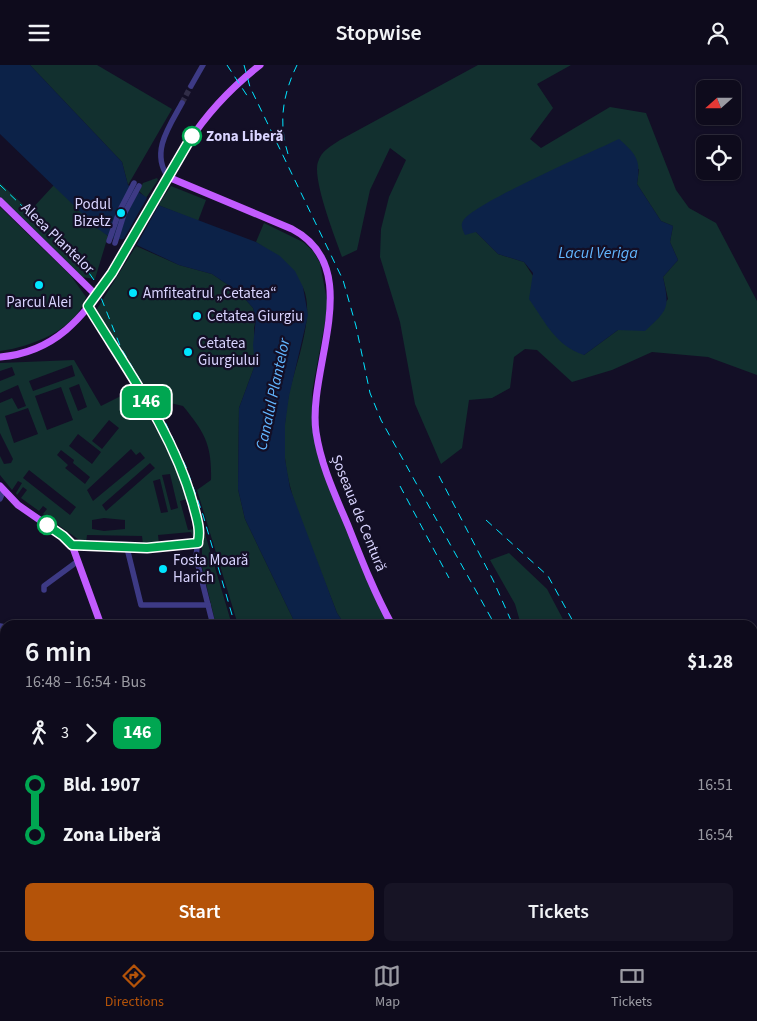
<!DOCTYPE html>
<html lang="en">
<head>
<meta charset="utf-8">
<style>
  :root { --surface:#0e0b1c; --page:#171425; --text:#f1f3f6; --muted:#9b9ba3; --line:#2e2b3b; --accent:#b45309 }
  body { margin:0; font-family:"Source Sans 3",sans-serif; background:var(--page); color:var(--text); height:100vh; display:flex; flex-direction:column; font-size:19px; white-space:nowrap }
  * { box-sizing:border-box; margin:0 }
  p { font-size:16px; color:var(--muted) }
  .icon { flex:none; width:28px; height:28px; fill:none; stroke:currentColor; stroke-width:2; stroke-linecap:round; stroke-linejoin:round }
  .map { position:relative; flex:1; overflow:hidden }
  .drawer { position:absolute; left:0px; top:555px; width:758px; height:331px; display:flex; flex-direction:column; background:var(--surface); border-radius:15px 15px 0 0; box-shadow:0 1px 4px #0004,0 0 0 1px var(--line) }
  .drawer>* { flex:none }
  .badge { padding:0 10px; border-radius:8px; font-size:18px; line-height:32px }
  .needle { width:32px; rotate:249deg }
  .fabs { position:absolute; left:696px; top:15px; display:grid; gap:10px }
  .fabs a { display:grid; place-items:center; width:45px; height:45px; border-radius:8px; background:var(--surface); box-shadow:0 1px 4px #0004,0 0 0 1px var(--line); font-size:25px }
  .map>.badge { position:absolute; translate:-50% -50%; box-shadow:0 0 0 2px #fff }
  .legs { display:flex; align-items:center; gap:8px; height:55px; padding:0 25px; font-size:16px }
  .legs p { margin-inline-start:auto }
  .head { display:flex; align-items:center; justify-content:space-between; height:85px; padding:0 25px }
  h1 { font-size:28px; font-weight:600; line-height:38px }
  .cta { display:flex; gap:10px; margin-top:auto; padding:10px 25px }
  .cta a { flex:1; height:58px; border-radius:8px; background:var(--accent); color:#fff; font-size:20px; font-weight:600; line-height:58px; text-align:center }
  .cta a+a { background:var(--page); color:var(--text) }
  ul { padding:0 25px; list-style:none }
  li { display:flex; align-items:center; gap:18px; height:50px; font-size:19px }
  li i { display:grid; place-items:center; width:8px; height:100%; margin:0 6px; background:currentColor }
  li i::after { content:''; width:12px; height:12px; margin:-6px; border:4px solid; border-radius:50%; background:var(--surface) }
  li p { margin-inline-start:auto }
  li:first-child i { background:linear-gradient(#0000 50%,currentColor 0) }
  li:last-child i { background:linear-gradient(currentColor 50%,#0000 0) }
  header { display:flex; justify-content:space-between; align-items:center; height:65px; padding:0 25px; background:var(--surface); font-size:22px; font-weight:600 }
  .dock { display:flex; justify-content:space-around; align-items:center; height:70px; border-top:1px solid var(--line); background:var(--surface); font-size:14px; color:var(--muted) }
  .dock a { display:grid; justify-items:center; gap:2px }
  .dock .selected { color:var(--accent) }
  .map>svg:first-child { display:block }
  .green { fill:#12302f; fill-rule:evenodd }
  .water { fill:#0c2248 }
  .pier { fill:#130f26 }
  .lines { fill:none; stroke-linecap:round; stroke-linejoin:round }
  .minor-tunnel { stroke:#312d47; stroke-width:5.5; stroke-dasharray:5.5 3; stroke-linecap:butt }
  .minor { stroke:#3d3a85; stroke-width:5.5 }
  .major { stroke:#c25bff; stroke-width:7 }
  .rail { stroke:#00e5ff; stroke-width:1; stroke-dasharray:8 6; stroke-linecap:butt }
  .line-1-casing { stroke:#fff; stroke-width:11 }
  .line-1 { stroke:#00a651; stroke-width:8 }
  .stop-1-dot { fill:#fff; stroke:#00a651; stroke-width:2.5 }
  .poi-dot { fill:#00e5ff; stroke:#130f26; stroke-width:2 }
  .labels { text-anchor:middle; stroke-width:4.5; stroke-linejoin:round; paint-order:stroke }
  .stop-label { font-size:15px; font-weight:bold; fill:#d9d4ff; stroke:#130f26; text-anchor:start }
  .poi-label { font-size:15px; fill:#d9d4ff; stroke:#130f26; text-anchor:start }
  .street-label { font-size:15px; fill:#d9d4ff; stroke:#130f26 }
  .water-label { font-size:16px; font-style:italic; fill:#62b6ff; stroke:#130f26 }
</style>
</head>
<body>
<header><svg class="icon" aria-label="menu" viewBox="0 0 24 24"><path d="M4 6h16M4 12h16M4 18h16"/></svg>Stopwise<svg class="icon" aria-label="person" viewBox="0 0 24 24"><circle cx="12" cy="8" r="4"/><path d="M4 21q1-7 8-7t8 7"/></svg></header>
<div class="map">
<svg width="757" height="886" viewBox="0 0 757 886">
  <rect width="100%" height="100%" fill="#130f26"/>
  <g class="green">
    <path d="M30 0H97L172 44 128 120 122 97Z"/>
    <path d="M478 0H571L537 19 553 43 530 74 541 83 610 42 646 48 676 125 689 143 716 158 757 236V310L708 292 652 287 612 305 572 317 537 285 525 284 514 292 510 323 492 333 469 335 462 383 441 399 415 339 400 257 380 192 381 164 389 132 406 95 390 83 370 125 357 185 342 192C335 172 312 114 318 97 321 86 331 81 340 75ZM639 104 637 119 661 156 673 161 670 177 678 195 663 212 668 234 645 265H618L584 290 524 197 498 189 476 167Z"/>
    <path d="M157 113 158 115 146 133 139 126 143 118Z"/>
    <path d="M0 118 30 146 54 120 108 171 95 214 81 212 0 132Z"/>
    <path d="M171 121 206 135 198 156 158 140Z"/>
    <path d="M0 142 71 211 86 232C76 265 31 282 0 286Z"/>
    <path d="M264 158 303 177 313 186 320 198 328 241 312 327V362L318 392 370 522 388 560H345L337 548C321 504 289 439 285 393 283 372 285 350 289 329 295 301 317 247 302 221 294 207 270 186 256 177Z"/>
    <path d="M136 181 179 200 212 209 240 228 253 243 256 253 254 263 255 300 239 343 238 424 245 454 296 560H238L197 425 211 415C212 380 205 368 183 341L166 337 151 341 95 247Z"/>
    <path d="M74 295 101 341 133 325 174 394 187 434 180 436 188 465 195 464 194 475 191 467 158 470 159 479H143L142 471 87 470 86 478 82 477 43 449 47 444 43 441 39 446 21 433 27 425 23 422 17 430 16 428 22 418 18 416 12 425 0 410V391L4 399 11 398 13 394 0 368V338L12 333 18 344 26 341 18 320 0 328V316L15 310 12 302 0 306V298ZM72 300 75 311 33 326 29 316ZM79 319 87 342 78 346 69 323ZM61 322 73 355 47 365 35 331ZM28 343 38 369 14 378 5 351ZM109 355 119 363 102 384 92 376ZM78 369 101 387 92 399 69 381ZM131 384 136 390 140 387 145 393 93 436 87 425ZM61 385 74 395 73 398 90 412 85 419 65 403 68 400 57 390ZM150 398 155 403 106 446 102 440ZM29 405 76 442 70 450 23 413ZM170 409 178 443 171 445 162 410ZM160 414 168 447 161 448 153 416ZM104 453 125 455V464L104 466 92 464V455Z"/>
    <path d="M193 428 232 560H216L202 502V464Z"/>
    <path d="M509 488 547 524 566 560H521L515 539 490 495Z"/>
    <path d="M753 827 757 830V886H688L682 881H752Z"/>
    <path d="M359 881H393L413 886H334Z"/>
    <path d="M451 881H511L514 886H456Z"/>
    <path d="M587 881H631L635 886H586Z"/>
  </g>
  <g class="water">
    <path d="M0 0H30L122 97 128 120 158 140 256 177 280 191 295 206 303 222 308 250 289 331 285 360V394L290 423 337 548 345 560H296L245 454 238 424 239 343 255 300 253 280 256 253 253 243 240 228 212 209 179 200 124 174C114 176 105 169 97 163L0 69Z"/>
    <path d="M619 74C637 90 641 95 637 119L661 156 673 161 670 177 678 195 663 212C670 243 668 245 645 266L618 265 584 290C555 280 546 258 529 234L533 208 524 197 498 189 476 167 465 170C463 165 460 161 463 156 472 139 594 86 619 74Z"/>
    <path d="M757 629V830L752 827V632Z"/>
    <path d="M511 881H587L586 886H514Z"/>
  </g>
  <path class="pier" d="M148 131 160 138 135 183 122 177Z"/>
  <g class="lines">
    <path class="minor-tunnel" d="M182 38 191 21"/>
    <g class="minor">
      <path d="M191 21 203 0"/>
      <path d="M168 112C150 87 170 60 182 38"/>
      <path d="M109 176 119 147 134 118"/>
      <path d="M115 178 124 149 139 121"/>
      <path d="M88 241 168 374 180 400 199 465 196 492 213 560"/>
      <path d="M0 434 4 425"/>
      <path d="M72 480 147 483 198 478"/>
      <path d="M127 483 141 540H208"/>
      <path d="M44 525V521L78 496"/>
      <path d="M0 561 5 562"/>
      <path d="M0 625 5 628"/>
      <path d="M0 685 5 688"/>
      <path d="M0 747 5 751"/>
      <path d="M0 804H5"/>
      <path d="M251 881 256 886"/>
      <path d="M100 886 110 881"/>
      <path d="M195 886 203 881"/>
    </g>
    <g class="major">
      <path d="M168 112 292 164C367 203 307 303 316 367 321 401 336 432 349 463 362 496 375 529 392 560"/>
      <path d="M0 136 96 230"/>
      <path d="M0 292C24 290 47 281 66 265 115 223 152 134 188 78 207 48 232 22 260 0"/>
      <path d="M0 421 18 440 63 471 72 480 101 560"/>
      <path d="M0 848H5"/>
      <path d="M214 881 216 886"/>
      <path d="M634 881 639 886"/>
    </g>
    <g class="rail">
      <path d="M227 0 248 32"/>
      <path d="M244 0 250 22 343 215 356 261 370 328 381 355 495 560"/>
      <path d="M288 89C278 57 283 29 297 0"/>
      <path d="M0 120 82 198 94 215 121 283 166 359 186 402 203 450 235 560"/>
      <path d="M439 411 493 515 513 560"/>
      <path d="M400 421 449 513"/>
      <path d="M486 455 548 511 575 560"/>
      <path d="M406 881 421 886"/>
      <path d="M447 881 452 886"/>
      <path d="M657 881 663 886"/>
      <path d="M326 886 343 881"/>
    </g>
  </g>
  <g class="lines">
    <g class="line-1-casing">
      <path id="line-1" d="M47 460 63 471 72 480 147 483 198 478V476C201 464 196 451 193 439 173 367 127 305 88 241L112 208 192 71"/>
    </g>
    <use href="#line-1" class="line-1"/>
  </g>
  <g class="stop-1-dot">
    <circle cx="192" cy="71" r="9"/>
    <circle cx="47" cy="460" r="9"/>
  </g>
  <g class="poi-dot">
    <circle cx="121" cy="148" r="5"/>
    <circle cx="39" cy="220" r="5"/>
    <circle cx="133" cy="228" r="5"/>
    <circle cx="197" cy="251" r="5"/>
    <circle cx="188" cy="287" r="5"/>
    <circle cx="163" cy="504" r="5"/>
  </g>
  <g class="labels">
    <g class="stop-label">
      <text x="206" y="76">Zona Liberă</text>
    </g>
    <g class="poi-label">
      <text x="111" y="144" text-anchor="end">Podul<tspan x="111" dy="17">Bizetz</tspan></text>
      <text x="143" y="233">Amfiteatrul „Cetatea“</text>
      <text x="39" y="242" text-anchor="middle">Parcul Alei</text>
      <text x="207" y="256">Cetatea Giurgiu</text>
      <text x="198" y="283">Cetatea<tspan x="198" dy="17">Giurgiului</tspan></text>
      <text x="173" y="500">Fosta Moară<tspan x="173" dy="17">Harich</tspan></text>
    </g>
    <g class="street-label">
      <text transform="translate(58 173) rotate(44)" y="5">Aleea Plantelor</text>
      <text transform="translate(359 448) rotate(68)" y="5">Șoseaua de Centură</text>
    </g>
    <g class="water-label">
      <text x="598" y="193">Lacul Veriga</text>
      <text transform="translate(272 329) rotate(-78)" y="6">Canalul Plantelor</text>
    </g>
  </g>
</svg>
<div class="fabs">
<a><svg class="needle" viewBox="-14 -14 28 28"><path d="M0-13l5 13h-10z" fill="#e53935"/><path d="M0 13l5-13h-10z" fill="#9b9ba3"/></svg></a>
<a><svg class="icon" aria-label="locate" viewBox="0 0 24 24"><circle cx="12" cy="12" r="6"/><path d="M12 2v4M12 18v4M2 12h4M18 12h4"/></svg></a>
</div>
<b class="badge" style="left:146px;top:337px;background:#00a651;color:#fff">146</b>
<section class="drawer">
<div class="head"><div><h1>6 min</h1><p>16:48 – 16:54 · Bus</p></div><b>$1.28</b></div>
<div class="legs"><svg class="icon" aria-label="walk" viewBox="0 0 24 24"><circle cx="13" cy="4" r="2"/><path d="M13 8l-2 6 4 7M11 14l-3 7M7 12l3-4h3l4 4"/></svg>3<svg class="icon" aria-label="forward" viewBox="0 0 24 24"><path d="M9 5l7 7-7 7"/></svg><b class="badge" style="background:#00a651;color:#fff">146</b></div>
<ul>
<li><i style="color:#00a651"></i><b>Bld. 1907</b><p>16:51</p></li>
<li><i style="color:#00a651"></i><b>Zona Liberă</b><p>16:54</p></li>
</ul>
<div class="cta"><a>Start</a><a>Tickets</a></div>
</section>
</div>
<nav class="dock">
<a class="selected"><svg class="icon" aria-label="directions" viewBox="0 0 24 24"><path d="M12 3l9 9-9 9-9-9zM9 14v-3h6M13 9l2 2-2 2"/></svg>Directions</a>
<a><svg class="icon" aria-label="map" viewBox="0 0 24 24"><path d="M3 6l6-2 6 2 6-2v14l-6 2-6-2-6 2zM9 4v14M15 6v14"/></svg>Map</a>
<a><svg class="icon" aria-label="tickets" viewBox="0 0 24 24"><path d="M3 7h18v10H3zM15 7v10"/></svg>Tickets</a>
</nav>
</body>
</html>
